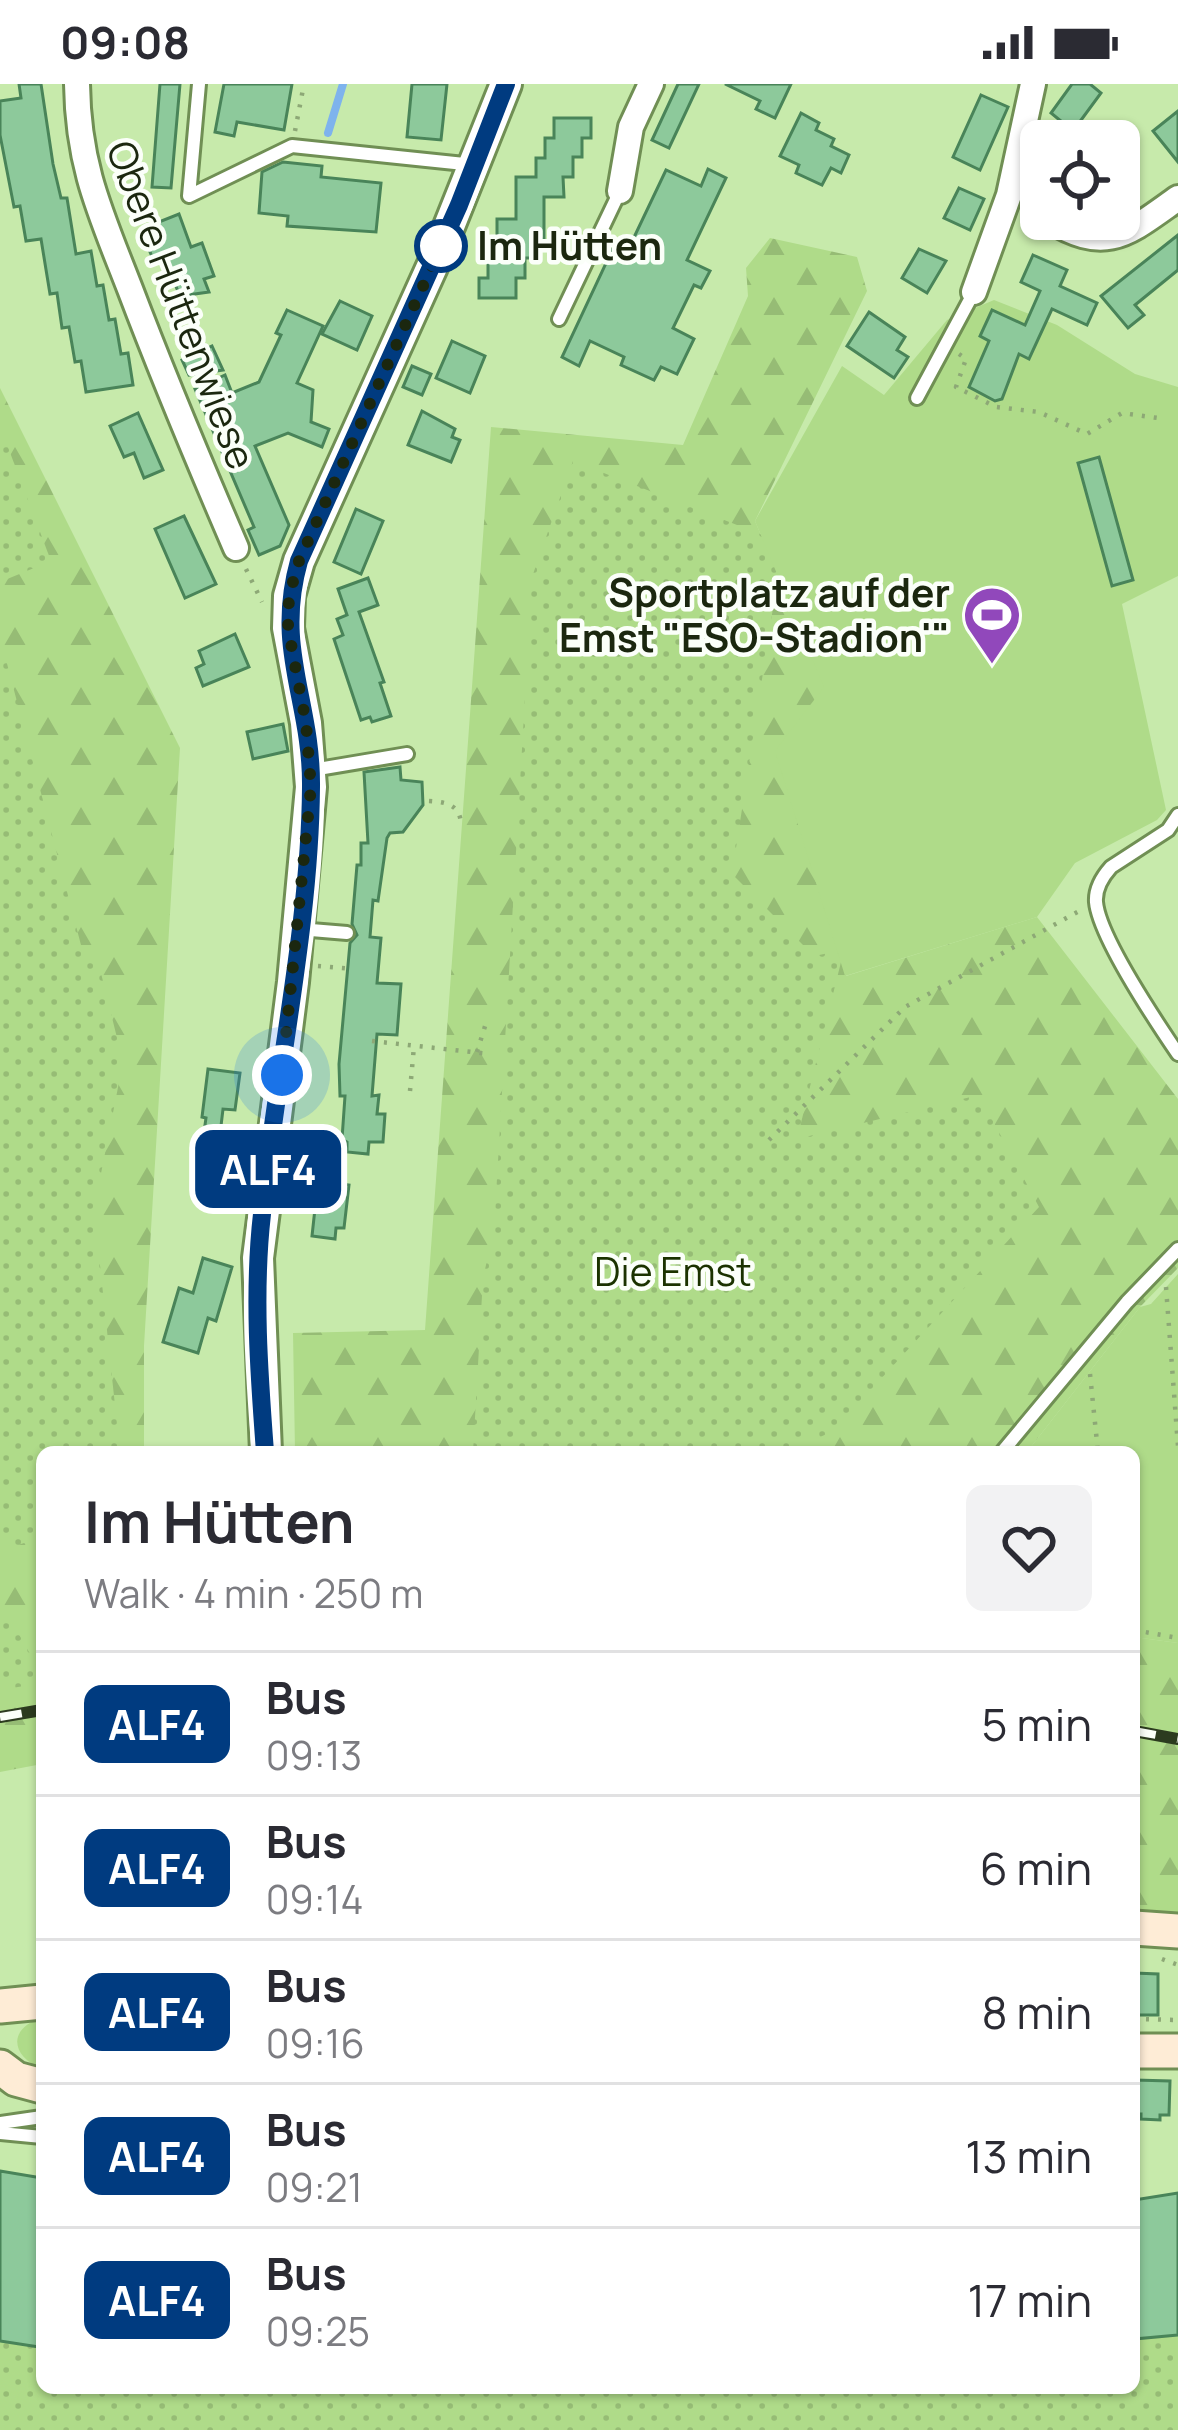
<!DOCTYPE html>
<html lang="en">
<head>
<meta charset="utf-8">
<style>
  :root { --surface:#fff; --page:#f2f2f3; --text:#2b2b33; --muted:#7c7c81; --line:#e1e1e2 }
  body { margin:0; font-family:Manrope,sans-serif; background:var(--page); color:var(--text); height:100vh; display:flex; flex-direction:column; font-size:45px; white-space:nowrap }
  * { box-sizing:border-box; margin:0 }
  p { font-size:39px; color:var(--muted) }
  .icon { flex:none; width:66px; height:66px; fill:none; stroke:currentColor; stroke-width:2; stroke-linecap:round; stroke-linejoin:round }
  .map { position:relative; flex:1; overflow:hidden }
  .details { position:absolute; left:36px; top:1362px; width:1104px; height:948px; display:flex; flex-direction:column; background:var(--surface); border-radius:18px; box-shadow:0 3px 9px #0004 }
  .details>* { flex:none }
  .badge { padding:0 24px; border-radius:18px; font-size:42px; line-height:78px }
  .buttons { position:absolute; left:1020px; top:36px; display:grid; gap:24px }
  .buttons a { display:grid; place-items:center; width:120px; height:120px; border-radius:18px; background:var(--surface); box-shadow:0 3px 9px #0004; font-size:60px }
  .you { position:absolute; width:60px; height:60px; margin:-30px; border:9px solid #fff; border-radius:50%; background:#1a73e8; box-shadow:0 0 0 18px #1a73e833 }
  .map>.badge { position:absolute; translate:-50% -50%; box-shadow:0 0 0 6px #fff }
  .round { display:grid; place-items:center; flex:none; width:126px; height:126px; border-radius:18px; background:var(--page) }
  .summary { display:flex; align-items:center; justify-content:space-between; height:204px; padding:0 48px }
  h1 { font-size:57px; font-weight:700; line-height:90px }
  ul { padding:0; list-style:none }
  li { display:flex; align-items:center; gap:36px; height:144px; padding:0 48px; border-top:3px solid var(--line) }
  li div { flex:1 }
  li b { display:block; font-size:45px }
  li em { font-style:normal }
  li .badge { min-width:132px; font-weight:700; text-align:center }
  .status { display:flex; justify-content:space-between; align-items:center; height:84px; padding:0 60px; background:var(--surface); direction:ltr }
  .status svg { height:33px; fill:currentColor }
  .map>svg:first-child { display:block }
  .grass { fill:url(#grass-tufts) }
  .forest { fill:url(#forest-firs) }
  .park { fill:url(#park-dots) }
  .garden { fill:#afdb89 }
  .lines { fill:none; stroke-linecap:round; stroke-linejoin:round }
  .stream { stroke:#7eb3ed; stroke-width:8 }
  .building { fill:#8dc99b; stroke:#498459; stroke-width:3 }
  .service-casing { stroke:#708f54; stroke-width:18 }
  .minor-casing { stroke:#708f54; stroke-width:30 }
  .tertiary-casing { stroke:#708f54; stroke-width:36 }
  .secondary-casing { stroke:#708f54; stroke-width:39 }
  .path { stroke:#8da876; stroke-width:4.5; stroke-dasharray:3 9; stroke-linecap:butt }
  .service { stroke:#fff; stroke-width:12 }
  .minor { stroke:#fff; stroke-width:24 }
  .tertiary { stroke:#fff; stroke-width:30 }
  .secondary { stroke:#feecd6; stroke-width:33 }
  .rail-casing { stroke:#2c3b1f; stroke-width:12 }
  .rail { stroke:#fbfff9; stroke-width:8; stroke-dasharray:22; stroke-linecap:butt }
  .line-casing { stroke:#fff; stroke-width:27 }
  .line { stroke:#003b80; stroke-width:18 }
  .walk { stroke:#1b270f; stroke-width:12; stroke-dasharray:0 21.6 }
  .stop-dot { fill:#fff; stroke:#003b80; stroke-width:6 }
  .labels { text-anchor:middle; stroke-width:9; stroke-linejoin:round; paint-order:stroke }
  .stop-label { font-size:39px; font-weight:bold; fill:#1b270f; stroke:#fbfff9; text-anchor:start }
  .street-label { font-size:39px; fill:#1b270f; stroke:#fbfff9 }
  .poi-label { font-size:39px; font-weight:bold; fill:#1b270f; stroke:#fbfff9; text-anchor:end }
  .park-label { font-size:39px; fill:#1b3200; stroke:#fbfff9 }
</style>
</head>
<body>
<div class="status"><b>09:08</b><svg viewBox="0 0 49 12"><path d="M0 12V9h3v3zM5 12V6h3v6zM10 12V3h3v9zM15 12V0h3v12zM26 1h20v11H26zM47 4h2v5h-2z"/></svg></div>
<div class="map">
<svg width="1178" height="2346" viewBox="0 0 1178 2346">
  <defs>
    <pattern id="grass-tufts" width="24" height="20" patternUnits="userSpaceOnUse" patternTransform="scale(3)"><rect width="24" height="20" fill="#afdb89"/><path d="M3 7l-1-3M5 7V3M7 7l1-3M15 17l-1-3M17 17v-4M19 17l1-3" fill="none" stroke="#96bc75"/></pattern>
    <pattern id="forest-firs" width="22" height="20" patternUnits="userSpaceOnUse" patternTransform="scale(3)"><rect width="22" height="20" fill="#afdb89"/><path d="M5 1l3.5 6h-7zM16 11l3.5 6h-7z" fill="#96bc75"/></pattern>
    <pattern id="park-dots" width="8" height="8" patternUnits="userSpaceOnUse" patternTransform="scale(3)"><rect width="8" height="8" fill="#afdb89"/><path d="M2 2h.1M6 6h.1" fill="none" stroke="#96bc75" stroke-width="1.8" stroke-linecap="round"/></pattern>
  </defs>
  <rect width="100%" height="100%" fill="#c7eaab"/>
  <path class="grass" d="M42 1934V1985C11 1973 7 1944 42 1934Z"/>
  <g class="forest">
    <path d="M770 154 857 173 867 207 755 437 825 603 846 892 1037 833 1178 1015V1184L1140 1223 1027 1368H295L293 1249 425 1246 491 343 683 361 748 212 746 184Z"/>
    <path d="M0 304 180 664 144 1262V1368H42V1680L0 1688Z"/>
    <path d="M1134 1553 1178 1559V1833L1134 1834Z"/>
  </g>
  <g class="park">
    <path d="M0 342 51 477 0 498Z"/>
    <path d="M573 377 783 459 732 790 814 872 844 866 797 1055 979 1011 1039 1123 833 1347 803 1361 798 1368H473L483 1194 494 1146 532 493Z"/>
    <path d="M0 553 81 861 97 873 123 978 94 1125 120 1368H42V1453L0 1467Z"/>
    <path d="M0 1517 42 1591V1599L0 1606Z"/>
    <path d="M1178 2252V2346H0V2258L42 2263V2304H1134V2255Z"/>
  </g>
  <g class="garden">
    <path d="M994 216 1057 241 1135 290 1178 303V492L1122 520 1166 726 1157 736 1075 779 1037 833 845 892 775 667 824 603 755 437 842 282 884 311 947 236Z"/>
    <path d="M1178 1190V1559L1134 1553V1368H1027L1140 1223 1151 1220Z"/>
  </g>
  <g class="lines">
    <path class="stream" d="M328 49 343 0"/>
  </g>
  <g class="building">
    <path d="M19 0H41L53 80 61 114H67L76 170 91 167 97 202 103 201 109 236 115 235 121 270 128 269 133 301 86 308 81 277 75 278 69 243 62 244 57 209 50 210 41 155 26 157 20 122 14 123 0 51V17L21 14Z"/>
    <path d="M160 0H180L171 104 152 103Z"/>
    <path d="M224 0H292L284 46 237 38 234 52 215 48Z"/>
    <path d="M412 0H447L441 56 407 53Z"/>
    <path d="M678 0H699L669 64 652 56Z"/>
    <path d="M725 0H791L775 34 756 25 760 17Z"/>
    <path d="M1072 0H1090L1101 9 1073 47 1051 29Z"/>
    <path d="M981 11 1008 23 980 86 953 73Z"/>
    <path d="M1178 27V78L1153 47Z"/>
    <path d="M801 29 819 39 816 46 834 55 831 62 849 71 841 89 831 84 822 101 796 89 799 81 780 72Z"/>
    <path d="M554 34H591V54H582V73H573V93H563L564 113H544V155H534L535 174H525V194H516V214H479V194H488V174H497V135H516V93H536V74H545V54H554Z"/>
    <path d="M283 78 322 82 321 93 381 99 376 148 287 142 288 132 259 129 262 88Z"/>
    <path d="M708 85 726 94 687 176 710 187 701 204 694 201 673 244 694 255 677 290 661 283 654 296 621 281 624 273 590 257 579 282 562 273 615 160 628 166 666 86 701 102Z"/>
    <path d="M959 104 984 115 970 146 944 134Z"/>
    <path d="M179 130 191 163 202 159 214 192 204 195 209 208 180 212 164 174 154 178 141 145Z"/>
    <path d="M1178 151V186L1135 221 1144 231 1128 244 1101 212Z"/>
    <path d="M919 165 946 177 927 209 902 194Z"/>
    <path d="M1033 171 1067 186 1060 202 1097 219 1087 241 1052 225 1029 275 1019 270 1002 315 995 317 969 303 989 257 980 252 992 226 1025 241 1040 207 1021 198Z"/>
    <path d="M340 217 372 232 357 266 322 250Z"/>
    <path d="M287 226 323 242 297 299 313 306 311 338 329 345 322 363 288 349 255 362 289 441 280 462 259 471 248 446 254 443 195 305 225 291 232 309 259 298 281 251 276 249Z"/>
    <path d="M869 228 905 253 897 266 908 273 894 294 847 262Z"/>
    <path d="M452 257 485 272 470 309 436 294Z"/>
    <path d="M212 262 223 286 189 291 182 276Z"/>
    <path d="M412 282 431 290 422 311 403 303Z"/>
    <path d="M422 327 455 345 452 353 460 356 451 378 408 361Z"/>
    <path d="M138 329 163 386 144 394 134 369 124 373 110 342Z"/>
    <path d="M1099 373 1133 496 1112 502 1078 379Z"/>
    <path d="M356 425 383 437 361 490 334 478Z"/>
    <path d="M184 432 216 500 185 514 155 445Z"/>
    <path d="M368 494 378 521 359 528 384 598 380 599 391 632 372 638 370 633 361 636 334 555 343 551 337 535 347 531 338 505Z"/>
    <path d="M235 550 249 583 203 602 196 584 204 580 199 567Z"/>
    <path d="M283 640 288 667 253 675 247 648Z"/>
    <path d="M400 683 401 696 422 698 423 721 403 748 390 749 387 754 378 817 373 816 370 853 381 854 377 899 401 900 397 951 377 950 372 1012 379 1011 377 1030H385L383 1058H369L368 1070 347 1068V1058L342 1055 345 1012H340L339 980 350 859 357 851 352 840 357 781H361V759H368L364 688Z"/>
    <path d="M208 985 240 989 235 1026 223 1025 218 1067 231 1068 229 1119 209 1117 210 1105 196 1104 206 1034 202 1033Z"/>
    <path d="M318 1097 349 1101 344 1144H336L335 1155 312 1152Z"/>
    <path d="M203 1174 232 1183 216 1237 208 1234 198 1269 163 1258 179 1204 193 1209Z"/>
    <path d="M1134 1889 1158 1890V1931H1134Z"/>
    <path d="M1134 1996 1170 1997 1169 2031H1160V2036L1141 2035V2030H1134Z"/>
    <path d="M0 2087 42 2094 39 2263 0 2257Z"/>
    <path d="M1178 2109V2251L1134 2255V2116Z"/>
  </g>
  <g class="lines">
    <g class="service-casing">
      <g id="service">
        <path d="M199 0 189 112 292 62 474 81"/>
        <path d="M559 235 620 107"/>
        <path d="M917 314 974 208"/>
        <path d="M312 686 407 670"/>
        <path d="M1178 731 1168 746 1111 783C1103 792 1095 804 1096 818 1099 852 1157 939 1178 970"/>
        <path d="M299 845 347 849"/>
        <path d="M272 1060 337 1064"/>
        <path d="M1002 1368 1127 1218 1178 1165"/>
        <path d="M0 2039 42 2033"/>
        <path d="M0 2049 42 2053"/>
      </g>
    </g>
    <g class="minor-casing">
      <g id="minor">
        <path d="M77 0C78 83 101 130 130 205 163 292 199 378 236 464"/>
        <path d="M620 107 631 43 651 0"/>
        <path d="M1048 135C1107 171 1127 150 1178 114"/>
        <path d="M974 208 1009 111 1033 0"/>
      </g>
    </g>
    <g class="tertiary-casing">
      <path id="tertiary" d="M266 1368 258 1174 293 898 311 703 306 639 288 544 289 512 299 477 440 165 506 0"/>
    </g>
    <g class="secondary-casing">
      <g id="secondary">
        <path d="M1134 1844 1178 1847"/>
        <path d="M0 1922 42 1918"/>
        <path d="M1134 1967H1178"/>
        <path d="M0 1983 16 1995 42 2002"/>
      </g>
    </g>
    <g class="path">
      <path d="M295 47 304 0"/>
      <path d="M959 270 966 275 956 303 996 323 1039 328 1087 350 1122 329 1165 335"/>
      <path d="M246 485 262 518"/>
      <path d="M429 717C447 718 461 721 461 742"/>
      <path d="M318 882 353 885"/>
      <path d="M372 957 490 970"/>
      <path d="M477 968 486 939"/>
      <path d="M410 1007 414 962"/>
      <path d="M769 1056 905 923 1081 826"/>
      <path d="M1166 1203 1178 1362"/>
      <path d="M1090 1290 1098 1368"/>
      <path d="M1134 1546 1178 1554"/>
      <path d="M1162 1875 1178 1881"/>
      <path d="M1134 1935 1178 1936"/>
    </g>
    <use href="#service" class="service"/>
    <use href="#minor" class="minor"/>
    <use href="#tertiary" class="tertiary"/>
    <use href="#secondary" class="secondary"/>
    <g class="rail-casing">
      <g id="rail">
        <path d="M0 1633 42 1626"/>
        <path d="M1134 1647 1178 1655"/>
      </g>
    </g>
    <use href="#rail" class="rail"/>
  </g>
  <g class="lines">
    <g class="line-casing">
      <path id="line" d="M265 1368C259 1289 253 1209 262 1130 276 990 310 843 311 703 312 617 274 566 299 477L459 121 506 0"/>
    </g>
    <use href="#line" class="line"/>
    <path class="walk" d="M282 991 311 703 306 639 288 544 289 512 299 477 441 162"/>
  </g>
  <defs>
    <g id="stadium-pin" transform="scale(3)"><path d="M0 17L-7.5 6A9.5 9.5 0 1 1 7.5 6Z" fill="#9148bb" stroke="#fbfff9"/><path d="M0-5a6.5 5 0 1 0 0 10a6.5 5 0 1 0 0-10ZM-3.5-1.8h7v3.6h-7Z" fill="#fff"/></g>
  </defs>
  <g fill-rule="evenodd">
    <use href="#stadium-pin" x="992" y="531"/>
  </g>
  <circle class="stop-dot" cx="441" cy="162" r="24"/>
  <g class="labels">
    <g class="stop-label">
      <text x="477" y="176">Im Hütten</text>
    </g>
    <g class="street-label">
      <text transform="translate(181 221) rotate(69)" y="14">Obere Hüttenwiese</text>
    </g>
    <g class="poi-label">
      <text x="950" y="523">Sportplatz auf der<tspan x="950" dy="45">Emst "ESO-Stadion'"</tspan></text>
    </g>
    <g class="park-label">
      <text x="673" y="1202">Die Emst</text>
    </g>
  </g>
</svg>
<div class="buttons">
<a><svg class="icon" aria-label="locate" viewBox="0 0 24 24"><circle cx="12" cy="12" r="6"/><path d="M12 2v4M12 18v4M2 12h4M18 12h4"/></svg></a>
</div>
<div class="you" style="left:282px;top:991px"></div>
<b class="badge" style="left:268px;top:1085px;background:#003b80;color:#fff">ALF4</b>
<section class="details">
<div class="summary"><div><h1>Im Hütten</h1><p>Walk · 4 min · 250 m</p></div><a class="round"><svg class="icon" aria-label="heart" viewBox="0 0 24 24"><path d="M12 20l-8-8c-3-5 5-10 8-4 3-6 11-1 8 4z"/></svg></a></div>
<ul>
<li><span class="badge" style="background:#003b80;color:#fff">ALF4</span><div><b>Bus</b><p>09:13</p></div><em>5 min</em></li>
<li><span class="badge" style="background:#003b80;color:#fff">ALF4</span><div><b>Bus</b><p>09:14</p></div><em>6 min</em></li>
<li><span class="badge" style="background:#003b80;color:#fff">ALF4</span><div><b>Bus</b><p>09:16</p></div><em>8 min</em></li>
<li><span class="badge" style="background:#003b80;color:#fff">ALF4</span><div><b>Bus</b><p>09:21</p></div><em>13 min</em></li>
<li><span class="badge" style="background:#003b80;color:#fff">ALF4</span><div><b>Bus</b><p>09:25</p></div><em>17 min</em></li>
</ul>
</section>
</div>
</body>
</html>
